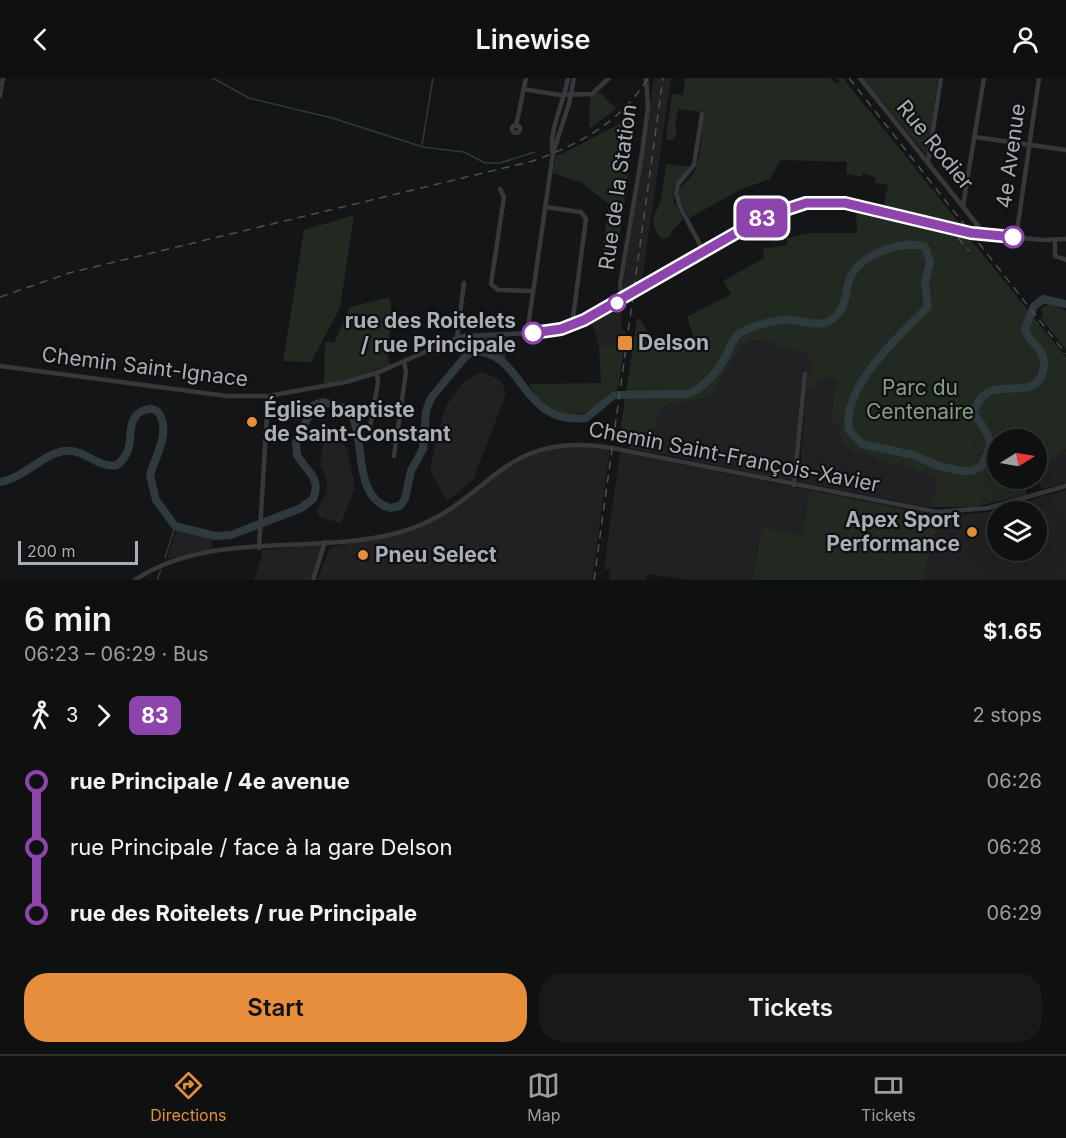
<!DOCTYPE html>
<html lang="en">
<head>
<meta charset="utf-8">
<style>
  :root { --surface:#0f1010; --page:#181919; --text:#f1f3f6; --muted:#9b9d9f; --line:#2f3030; --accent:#e68e3c }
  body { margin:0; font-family:Inter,sans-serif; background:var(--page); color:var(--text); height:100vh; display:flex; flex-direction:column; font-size:22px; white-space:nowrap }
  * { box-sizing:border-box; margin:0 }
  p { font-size:20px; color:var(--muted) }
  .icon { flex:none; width:33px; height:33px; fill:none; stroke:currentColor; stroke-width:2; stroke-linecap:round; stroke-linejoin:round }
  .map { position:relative; height:502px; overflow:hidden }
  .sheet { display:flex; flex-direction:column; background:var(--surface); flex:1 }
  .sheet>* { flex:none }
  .badge { padding:0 12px; border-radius:9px; font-size:21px; line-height:39px }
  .needle { width:39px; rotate:79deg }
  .controls { position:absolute; left:987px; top:351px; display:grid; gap:12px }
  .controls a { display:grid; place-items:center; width:60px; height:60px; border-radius:50%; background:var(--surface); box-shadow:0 6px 24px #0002,0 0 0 2px var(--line); font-size:30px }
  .scale { position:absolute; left:18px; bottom:15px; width:120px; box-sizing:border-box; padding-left:6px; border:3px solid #a7aeb5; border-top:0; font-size:16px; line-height:21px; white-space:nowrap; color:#a7aeb5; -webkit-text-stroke:4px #101011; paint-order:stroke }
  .map>.badge { position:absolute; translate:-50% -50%; box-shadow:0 0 0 3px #fff }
  .legs { display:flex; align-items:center; gap:9px; height:66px; padding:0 24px; font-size:20px }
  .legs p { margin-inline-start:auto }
  .head { display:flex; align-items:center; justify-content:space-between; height:102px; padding:0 24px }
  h1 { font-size:33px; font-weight:600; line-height:45px }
  .action { display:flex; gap:12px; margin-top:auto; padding:12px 24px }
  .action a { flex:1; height:69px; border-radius:24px; background:var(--accent); color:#111; font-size:24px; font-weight:600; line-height:69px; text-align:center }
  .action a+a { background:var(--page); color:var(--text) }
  ul { padding:0 24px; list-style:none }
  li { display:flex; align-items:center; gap:21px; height:66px; font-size:22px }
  li i { display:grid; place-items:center; width:9px; height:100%; margin:0 8px; background:currentColor }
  li i::after { content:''; width:15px; height:15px; margin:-8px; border:4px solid; border-radius:50%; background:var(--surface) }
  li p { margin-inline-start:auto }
  li:first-child i { background:linear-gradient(#0000 50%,currentColor 0) }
  li:last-child i { background:linear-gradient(currentColor 50%,#0000 0) }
  header { display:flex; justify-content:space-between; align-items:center; height:78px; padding:0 24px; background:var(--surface); font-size:27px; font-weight:600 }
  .menu { display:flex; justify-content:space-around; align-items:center; height:84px; border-top:2px solid var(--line); background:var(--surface); font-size:16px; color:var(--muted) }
  .menu a { display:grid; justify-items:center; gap:3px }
  .menu .active { color:var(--accent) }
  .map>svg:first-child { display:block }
  .built { fill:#212123; fill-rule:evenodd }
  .green { fill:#212921 }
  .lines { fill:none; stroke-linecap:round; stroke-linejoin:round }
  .stream { stroke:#2f3a3e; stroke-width:1.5 }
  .river { stroke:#2f3a3e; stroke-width:8 }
  .minor { stroke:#36383b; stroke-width:4.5 }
  .rail { stroke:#4d5054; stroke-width:1.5; stroke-dasharray:8 6; stroke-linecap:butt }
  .line-1-casing { stroke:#fff; stroke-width:14 }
  .line-1 { stroke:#8e44ad; stroke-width:9 }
  .stop-1-dot { fill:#fff; stroke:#8e44ad; stroke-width:3 }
  .poi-dot { fill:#e68e3c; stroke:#101011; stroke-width:2 }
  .labels { text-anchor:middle; stroke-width:4.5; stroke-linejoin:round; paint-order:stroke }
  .street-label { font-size:21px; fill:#a7aeb5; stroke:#101011 }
  .stop-label { font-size:21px; font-weight:bold; fill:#a7aeb5; stroke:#101011; text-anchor:end }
  .poi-label { font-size:21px; font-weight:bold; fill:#a7aeb5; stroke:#101011; text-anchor:start }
  .park-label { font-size:21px; fill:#839f7f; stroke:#101011 }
</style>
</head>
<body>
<header><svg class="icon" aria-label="back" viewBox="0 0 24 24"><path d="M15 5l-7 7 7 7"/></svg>Linewise<svg class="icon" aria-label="person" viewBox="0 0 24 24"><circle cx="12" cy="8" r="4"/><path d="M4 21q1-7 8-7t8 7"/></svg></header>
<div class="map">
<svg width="1066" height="502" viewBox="0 0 1066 502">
  <rect width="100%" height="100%" fill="#141516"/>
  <g class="built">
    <path d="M654 0H671L642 203 622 215Z"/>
    <path d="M620 227 622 252 618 266 599 268 591 243Z"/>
    <path d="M769 262 773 264V270L808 273 814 281 813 293 818 301 836 299 838 307 833 345H838L842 363 849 372 936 399 935 418 929 429 799 404 807 295H803L799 350 793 400 790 403 651 374 660 331 666 327 710 320 741 268 745 264Z"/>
    <path d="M481 294 501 302 506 316 473 402 447 423 430 393 436 361 446 328 464 303Z"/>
    <path d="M332 353 347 370 355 410 341 445 321 440 316 433 327 414V403L320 385 326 354Z"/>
    <path d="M571 367 610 371 592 502H317L329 472 334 469 417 451 460 427 496 396 532 376Z"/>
    <path d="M1066 371V405L1043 411 1036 401Z"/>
    <path d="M620 374 809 412 802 457 761 449 753 502H690L647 496 645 502H609L611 492 604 491Z"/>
    <path d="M1066 412V502H922L941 438 988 434ZM998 434H1036V472H998Z"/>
    <path d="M176 453 198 456 212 462V471L167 481Z"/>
    <path d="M317 467 321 469V474L310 502H254L262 478V472Z"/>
  </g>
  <g class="green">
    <path d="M685 0H830L837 6 840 4 835 0H843L963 150 883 130 888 107 875 105 876 100 863 95 862 99 846 96 847 84 781 82 770 101 742 111 689 140C666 99 687 116 697 87 702 71 701 51 703 34L678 31 675 49 677 57 672 62 666 61 672 16 683 17Z"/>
    <path d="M863 0H938L927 78Z"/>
    <path d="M600 14 616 31 589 51 590 19Z"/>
    <path d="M636 37 617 179 602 177 609 126 582 105 553 95 556 76 560 77Z"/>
    <path d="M666 86 691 89 673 110 674 124 683 141 671 154V158L661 161C647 138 656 140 661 120 664 109 664 97 666 86Z"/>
    <path d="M856 130 967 157 1066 279V371L1036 400V362H998V400H1036L1027 404 1026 417 974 429H929L935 418 936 399 849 372 842 363 838 345H832L835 308 838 307 836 300 818 301 815 309 807 310 814 282 808 281V274L772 269 773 264C765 260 748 262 741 268L710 320 666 327 660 331 651 374 629 370 630 359 620 353 637 241H640L657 269 678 262 681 271H686L695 263 687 239 731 216 723 203 764 180 763 171 787 167V160L810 155H857Z"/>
    <path d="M354 137 340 230 311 284 283 283 304 152Z"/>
    <path d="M389 219C397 241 384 264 390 287L346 302 324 306 325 264 334 265 350 229Z"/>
    <path d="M1050 225 1066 233V272L1040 239 1043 237 1041 231Z"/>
    <path d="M622 252 626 253 618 311C605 314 602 325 592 331 580 339 557 338 546 330 539 324 534 314 529 306L601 305 599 268 618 266Z"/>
    <path d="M472 259H506L505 282 483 270 460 277 449 274 436 278 433 273Z"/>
    <path d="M809 412 941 438 922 502H753L761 449 802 457Z"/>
  </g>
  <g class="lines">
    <g class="stream">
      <path d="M213 0 249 20 332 40 423 69 464 74 485 85H500L535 74"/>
      <path d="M422 67 433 0"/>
      <path d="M165 480 175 448"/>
      <path d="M157 502 161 492"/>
    </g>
    <path class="river" d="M0 404C24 400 43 376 64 373 85 370 97 391 117 387 122 383 126 378 128 372 133 358 126 338 145 332 150 331 154 330 158 334 172 353 155 379 150 397L156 422 175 448 215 458 231 457 301 430 313 421C322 400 307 394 297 377L296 365 314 327 323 324 349 331C367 359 351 419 390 430L400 428 405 421 411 393 423 371 426 333 431 320 465 279 474 273C525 274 520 348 586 340L614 317 688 316C705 309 717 294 726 278 730 270 732 260 740 255 752 248 779 240 793 242 809 244 823 251 836 238 849 225 844 209 852 196 863 176 905 161 925 169L930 184 925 205 928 229C900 257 841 309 849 352L862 366 913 377 939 388 962 393H972L982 388C996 360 989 359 974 335 986 286 1040 335 1044 286 1045 271 1028 264 1025 251L1034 228 1043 221 1066 226"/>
    <g class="minor">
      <path d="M860 0 979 149 981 156"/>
      <path d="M523 11 560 17 592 16 609 0"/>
      <path d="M0 18 3 0"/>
      <path d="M702 36 694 87 678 106 676 115 680 129 704 174"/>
      <circle cx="516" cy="51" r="4"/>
      <path d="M516 48 526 0"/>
      <path d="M975 59 1066 72"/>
      <path d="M552 72C550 50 564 24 568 0"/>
      <path d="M928 84 941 0"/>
      <path d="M500 111 504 119 491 206 498 212 533 213"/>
      <path d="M963 128 984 0"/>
      <path d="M545 129 581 134 586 141 572 247"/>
      <path d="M1016 160 1039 0"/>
      <path d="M1055 162V178L1066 182"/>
      <path d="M622 222 620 207 642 75 648 29 646 0"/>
      <path d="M527 256 553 75 569 26 574 0"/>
      <path d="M457 259 464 205"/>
      <path d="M0 288 227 318H268L346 304 379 294 462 258 535 255 576 246 643 211 764 139 788 129 812 124 851 126 971 155 1043 162 1066 161"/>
      <path d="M370 349 378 305 377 295"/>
      <path d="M394 378 406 294 404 283"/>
      <path d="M794 407 805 296"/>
      <path d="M259 470 268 318"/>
      <path d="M135 502C211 451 317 478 401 454 493 427 496 351 612 370L937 434 988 430 1066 408"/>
      <path d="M313 502 325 464"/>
    </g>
    <g class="rail">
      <path d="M849 0 1066 276"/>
      <path d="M958 160 969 173"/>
      <path d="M0 219 69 195 533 83C580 66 621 44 648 0"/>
      <path d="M594 502 663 0"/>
    </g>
  </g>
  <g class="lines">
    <g class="line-1-casing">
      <path id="line-1" d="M533 255 561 251 584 242 764 139 806 125H845L971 155 1013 159"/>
    </g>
    <use href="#line-1" class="line-1"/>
  </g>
  <g class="stop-1-dot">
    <circle cx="1013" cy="159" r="10"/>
    <circle cx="617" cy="225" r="8"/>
    <circle cx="533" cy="255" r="10"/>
  </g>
  <g class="poi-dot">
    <rect x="617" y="257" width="16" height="16" rx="3"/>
    <circle cx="252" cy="344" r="6"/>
    <circle cx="972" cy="454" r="6"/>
    <circle cx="363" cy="477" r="6"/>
  </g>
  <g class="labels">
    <g class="street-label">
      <text transform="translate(935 67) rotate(51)" y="7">Rue Rodier</text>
      <text transform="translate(1011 78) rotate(-82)" y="7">4e Avenue</text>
      <text transform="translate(618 109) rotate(-82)" y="7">Rue de la Station</text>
      <text transform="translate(145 289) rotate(7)" y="7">Chemin Saint-Ignace</text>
      <text transform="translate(734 379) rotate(11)" y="7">Chemin Saint-François-Xavier</text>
    </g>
    <g class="stop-label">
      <text x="516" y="250">rue des Roitelets<tspan x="516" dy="24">/ rue Principale</tspan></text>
    </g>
    <g class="poi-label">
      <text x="638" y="272">Delson</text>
      <text x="264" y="339">Église baptiste<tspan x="264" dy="24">de Saint-Constant</tspan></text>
      <text x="960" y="449" text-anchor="end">Apex Sport<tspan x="960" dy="24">Performance</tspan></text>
      <text x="375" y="484">Pneu Select</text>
    </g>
    <g class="park-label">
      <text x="920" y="317">Parc du<tspan x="920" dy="24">Centenaire</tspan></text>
    </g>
  </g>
</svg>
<div class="controls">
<a><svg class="needle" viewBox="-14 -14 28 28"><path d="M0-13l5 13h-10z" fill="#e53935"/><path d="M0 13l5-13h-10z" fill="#9b9d9f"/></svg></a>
<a><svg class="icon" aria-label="layers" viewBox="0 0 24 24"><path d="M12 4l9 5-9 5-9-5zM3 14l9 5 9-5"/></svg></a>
</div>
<div class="scale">200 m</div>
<b class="badge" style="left:762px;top:140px;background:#8e44ad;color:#fff">83</b>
</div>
<section class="sheet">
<div class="head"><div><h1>6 min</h1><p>06:23 – 06:29 · Bus</p></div><b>$1.65</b></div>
<div class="legs"><svg class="icon" aria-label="walk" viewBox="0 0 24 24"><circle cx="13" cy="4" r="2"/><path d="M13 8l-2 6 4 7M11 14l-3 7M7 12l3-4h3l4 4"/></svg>3<svg class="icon" aria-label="forward" viewBox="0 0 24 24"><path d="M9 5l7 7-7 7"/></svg><b class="badge" style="background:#8e44ad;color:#fff">83</b><p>2 stops</p></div>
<ul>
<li><i style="color:#8e44ad"></i><b>rue Principale / 4e avenue</b><p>06:26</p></li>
<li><i style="color:#8e44ad"></i><span>rue Principale / face à la gare Delson</span><p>06:28</p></li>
<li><i style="color:#8e44ad"></i><b>rue des Roitelets / rue Principale</b><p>06:29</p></li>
</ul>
<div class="action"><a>Start</a><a>Tickets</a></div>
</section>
<nav class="menu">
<a class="active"><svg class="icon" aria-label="directions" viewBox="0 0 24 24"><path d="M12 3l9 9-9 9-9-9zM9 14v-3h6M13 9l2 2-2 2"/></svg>Directions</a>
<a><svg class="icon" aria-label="map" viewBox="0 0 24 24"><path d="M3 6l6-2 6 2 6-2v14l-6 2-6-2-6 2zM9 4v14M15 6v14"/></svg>Map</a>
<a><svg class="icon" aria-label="tickets" viewBox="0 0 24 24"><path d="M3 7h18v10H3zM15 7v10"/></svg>Tickets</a>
</nav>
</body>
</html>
